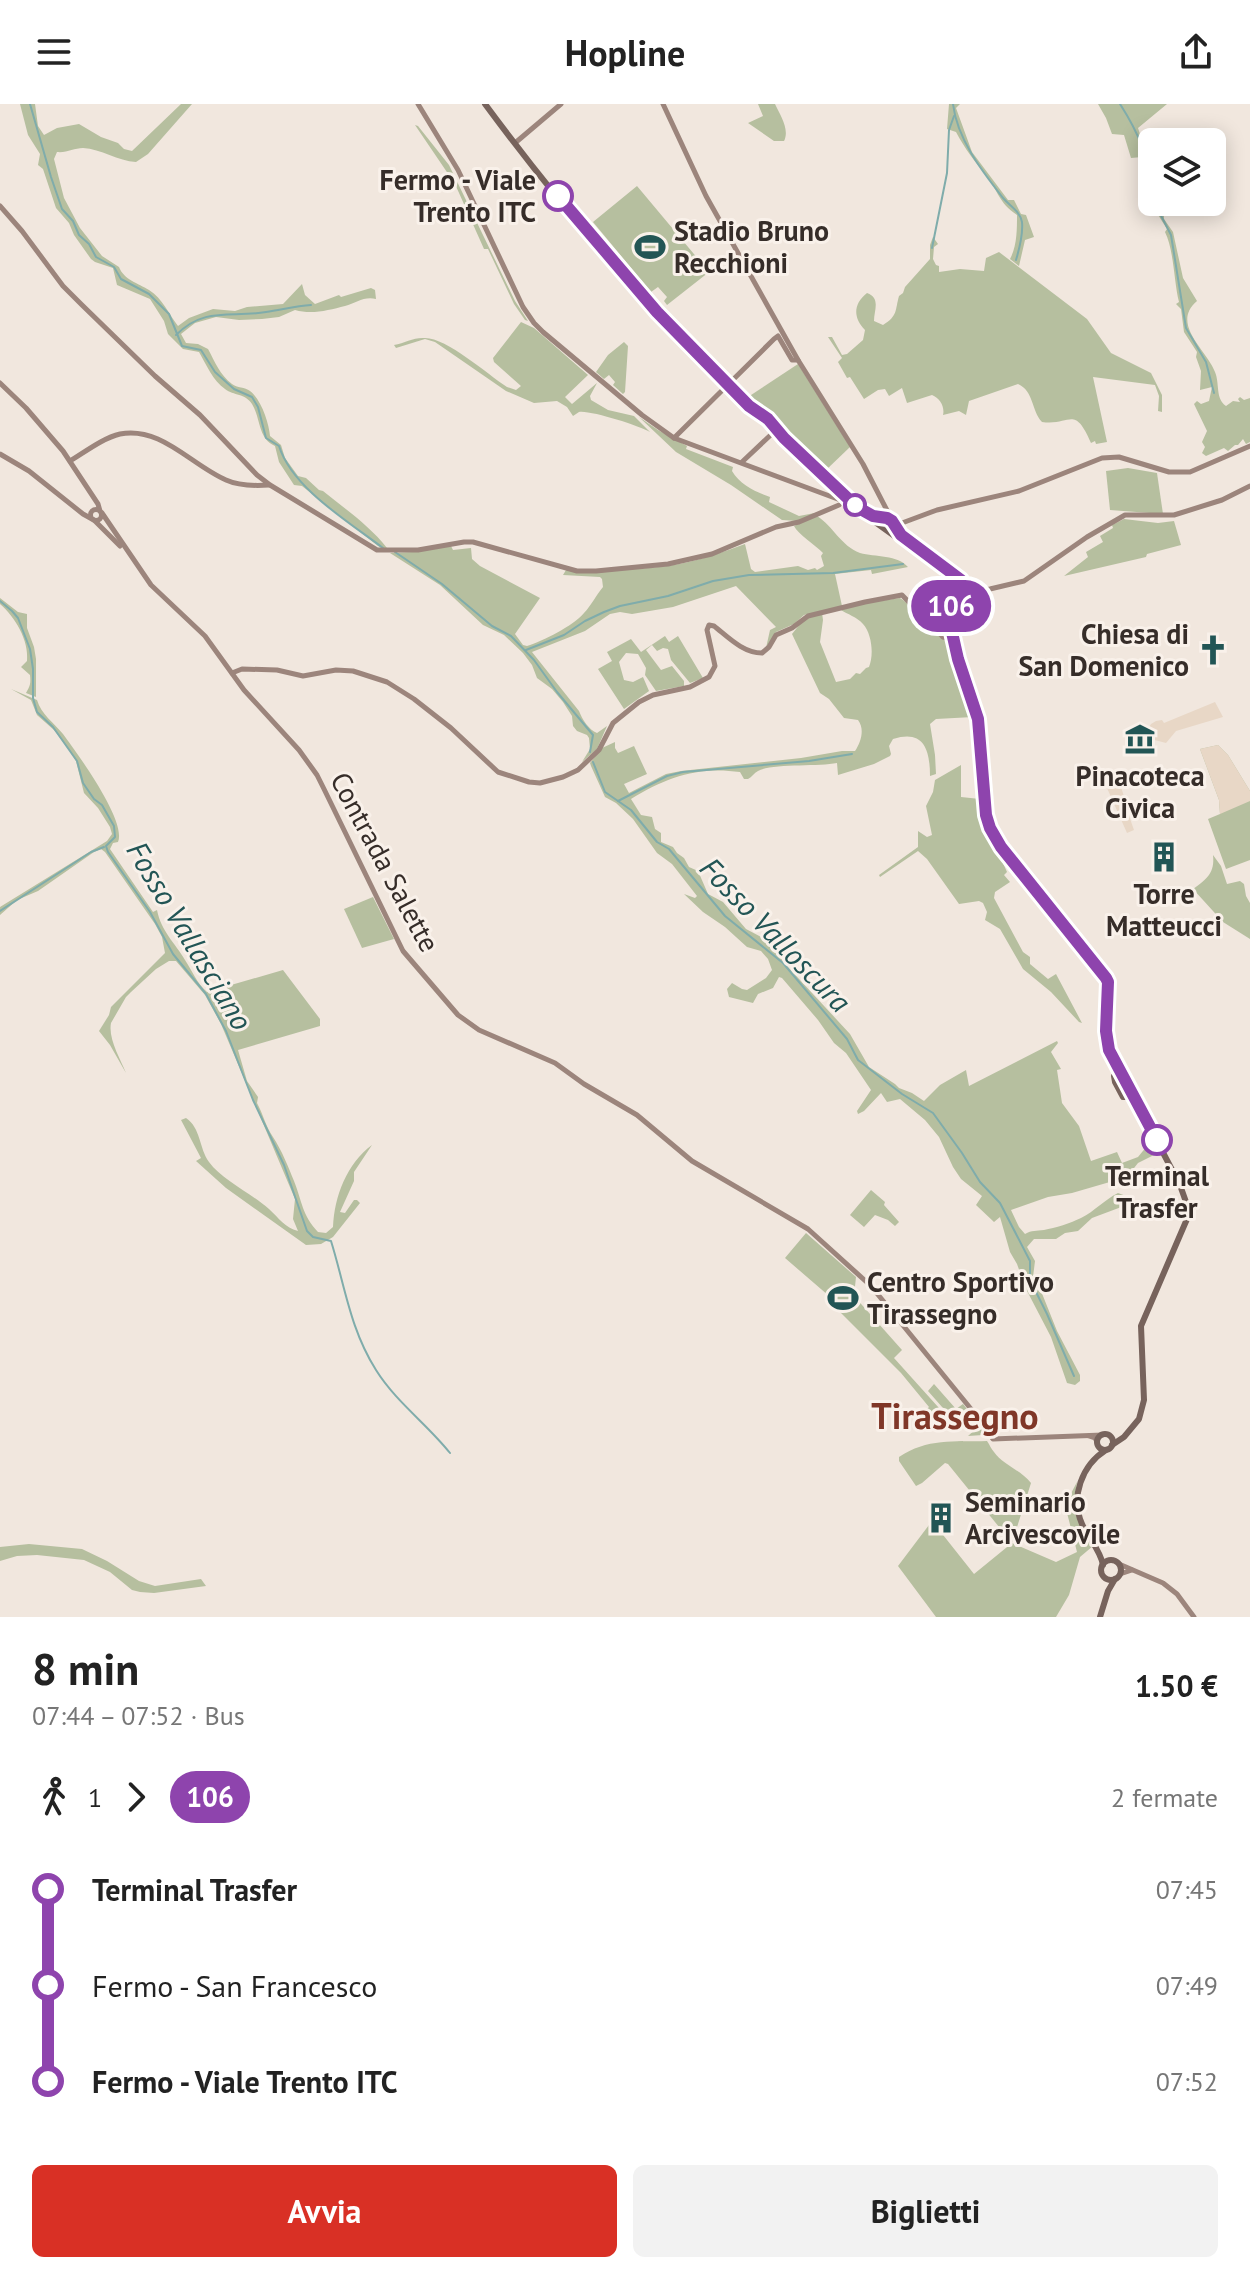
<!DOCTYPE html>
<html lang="it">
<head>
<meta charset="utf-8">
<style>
  :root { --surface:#fff; --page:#f2f2f2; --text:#222; --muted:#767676; --accent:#d93025 }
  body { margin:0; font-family:"PT Sans",sans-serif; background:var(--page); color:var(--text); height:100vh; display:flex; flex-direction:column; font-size:30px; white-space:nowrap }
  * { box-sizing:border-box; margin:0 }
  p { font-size:26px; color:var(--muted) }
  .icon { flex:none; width:44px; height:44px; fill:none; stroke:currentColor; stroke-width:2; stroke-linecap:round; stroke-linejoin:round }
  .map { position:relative; height:1513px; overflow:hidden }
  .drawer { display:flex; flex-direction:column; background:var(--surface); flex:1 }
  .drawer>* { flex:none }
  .badge { padding:0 16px; border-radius:26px; font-size:28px; line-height:52px }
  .fabs { position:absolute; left:1138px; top:24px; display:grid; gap:16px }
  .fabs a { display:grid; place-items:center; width:88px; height:88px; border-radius:12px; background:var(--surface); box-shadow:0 4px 20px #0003; font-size:40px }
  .map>.badge { position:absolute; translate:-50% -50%; box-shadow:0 0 0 4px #fff }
  .legs { display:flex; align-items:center; gap:12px; height:88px; padding:0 32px; font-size:26px }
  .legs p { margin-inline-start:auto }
  .summary { display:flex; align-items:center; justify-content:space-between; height:136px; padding:0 32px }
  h1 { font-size:44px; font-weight:600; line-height:60px }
  .primary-button { display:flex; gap:16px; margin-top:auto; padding:16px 32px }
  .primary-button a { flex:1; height:92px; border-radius:12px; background:var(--accent); color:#fff; font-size:32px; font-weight:600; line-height:92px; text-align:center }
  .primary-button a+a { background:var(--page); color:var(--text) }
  ul { padding:0 32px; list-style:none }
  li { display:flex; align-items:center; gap:28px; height:96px; font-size:30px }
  li i { display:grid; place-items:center; width:12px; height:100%; margin:0 10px; background:currentColor }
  li i::after { content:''; width:20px; height:20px; margin:-10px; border:6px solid; border-radius:50%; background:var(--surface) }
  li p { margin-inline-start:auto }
  li:first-child i { background:linear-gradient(#0000 50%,currentColor 0) }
  li:last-child i { background:linear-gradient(currentColor 50%,#0000 0) }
  header { display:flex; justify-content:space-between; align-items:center; height:104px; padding:0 32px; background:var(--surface); font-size:36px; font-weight:600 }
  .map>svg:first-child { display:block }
  .green { fill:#b6bf9f }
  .plaza { fill:#e8d7c6 }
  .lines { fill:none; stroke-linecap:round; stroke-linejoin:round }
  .stream { stroke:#7facab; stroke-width:2 }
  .secondary { stroke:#9c857c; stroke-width:5 }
  .primary { stroke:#77635c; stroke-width:6 }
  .line-1-casing { stroke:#fff; stroke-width:18 }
  .line-1 { stroke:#8e44ad; stroke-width:12 }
  .stop-1-dot { fill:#fff; stroke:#8e44ad; stroke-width:4 }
  .labels { text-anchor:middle; stroke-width:6; stroke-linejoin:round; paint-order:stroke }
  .stop-label { font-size:28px; font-weight:bold; fill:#362d29; stroke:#f9f1ea; text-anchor:end }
  .poi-label { font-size:28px; font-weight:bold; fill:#362d29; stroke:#f9f1ea; text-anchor:start }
  .street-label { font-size:28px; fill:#362d29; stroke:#f9f1ea }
  .water-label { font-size:30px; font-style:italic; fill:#255; stroke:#f9f1ea }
  .district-label { font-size:36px; font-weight:bold; fill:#803728; stroke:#f9f1ea }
</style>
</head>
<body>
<header><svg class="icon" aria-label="menu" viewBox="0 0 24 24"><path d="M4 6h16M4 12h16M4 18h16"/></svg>Hopline<svg class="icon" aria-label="share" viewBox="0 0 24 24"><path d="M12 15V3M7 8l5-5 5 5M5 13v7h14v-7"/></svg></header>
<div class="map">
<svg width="1250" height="1513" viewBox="0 0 1250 1513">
  <rect width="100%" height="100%" fill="#f1e7de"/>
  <g class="green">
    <path d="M20 0H35L38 22 44 31 57 24 79 20 101 33 118 39 124 45 132 47 181 0H192L148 50 136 58C118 57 101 45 83 44 74 44 67 49 57 48L54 55 64 94 80 124 102 152 119 163C124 176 138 179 149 186 163 195 168 209 178 222L189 214 213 205 235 207 247 203 283 200 302 180 305 191 315 200 339 191 341 193 371 184 375 186 376 195C364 192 356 199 345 202 329 206 312 211 295 206L279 213 262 215 239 216 216 213 195 219 181 230 186 239 198 240 208 245C215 258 220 271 232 280 237 284 245 283 250 287 261 295 269 319 270 332L281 341 285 354 298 372 306 374 319 386 323 387C345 405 369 421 387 444L383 445 378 442 302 382 294 381 279 358 275 342C258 335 261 315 252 300 245 289 234 292 225 285 213 277 206 260 199 248L183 245 168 230 164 217 150 195 117 181 113 164 95 158 91 155 74 131 69 119 56 104 43 65 38 61 40 50 28 31Z"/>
    <path d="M758 0H775C780 11 790 25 784 37H774L748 19 763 12Z"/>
    <path d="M949 0H960L956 4 972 48 1008 96H1014L1021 110 1026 111 1034 133 1025 136 1019 162 1010 155C1017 142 1017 126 1017 111 998 98 999 88 986 71 975 58 965 45 956 28L947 25Z"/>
    <path d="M1098 0H1167L1138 24 1149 57 1146 58 1142 53 1131 54 1124 31 1112 30 1106 14Z"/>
    <path d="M415 21 418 22 449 61 515 197 528 217 525 216 514 200 488 145H484L455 80Z"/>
    <path d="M637 82 709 168 667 201 664 197 667 193 658 183 651 188 593 118Z"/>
    <path d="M1149 84H1152V98H1167L1164 106V115L1173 128 1183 174 1197 197C1170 220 1207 246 1215 268 1220 280 1215 294 1226 302L1233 297 1240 298 1238 295 1240 293 1244 296 1250 294V338L1246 340 1243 335 1238 341H1235L1228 347 1224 344 1206 352 1202 349 1205 343 1202 338 1207 327 1194 300 1197 297 1201 300 1209 297 1212 283 1200 286 1201 267 1196 253 1197 248 1184 228 1181 205 1176 200 1179 198C1174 179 1174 146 1165 128L1167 125 1155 106 1148 100 1147 88Z"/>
    <path d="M933 133 938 140 934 143 933 155 936 161 939 162V168L960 165 984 167 986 154 999 148 1087 215 1111 249 1151 269 1162 291V308L1158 307 1159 292 1155 281 1093 273 1107 338 1096 340 1095 337 1091 339C1074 300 1071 322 1042 318 1031 306 1034 287 1018 280L969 297 966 311 959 307 943 311C945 303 940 294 932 291L907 299 902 284 889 292 885 285 878 286 864 295 850 273 847 274 838 258 842 254 828 233H832L842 251 847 250 863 236 865 226C853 214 853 200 867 189 881 194 874 206 874 217L883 221C898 212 895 206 899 192L903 189 905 183 930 155V141Z"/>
    <path d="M521 218 534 224 588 271 565 293 572 300 597 279 590 292 591 296 608 306 634 312 650 328C640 322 590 306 579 308 577 309 575 311 573 312L567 303 557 297 534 299 506 287 435 238 425 235 396 244 394 241C405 239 414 233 425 234 447 234 487 270 507 283L516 286 521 282 494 258 493 254Z"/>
    <path d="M624 238 628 242 625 288 623 290 613 281 615 278 609 271 604 275 596 268 608 251Z"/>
    <path d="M798 260 850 343 825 367 748 293Z"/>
    <path d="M639 313 658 326 687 342 686 345 733 363 732 367C740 381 756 388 770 393L769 398 799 412 820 408 797 417 782 416 731 381 676 348Z"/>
    <path d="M1128 364 1157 369 1163 410 1110 406 1106 367Z"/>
    <path d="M817 412C833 422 841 442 860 449 875 453 898 451 908 463L872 470 871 466 835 470 842 502 804 511 794 520 776 528 766 544 770 526 776 523 736 482 673 503 632 510 620 508 610 510 585 527 532 548 579 607C582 615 589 626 597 629L607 622 597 645 582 658 590 645 589 634 587 631 577 627 573 622 572 612 563 598 552 585 537 574 532 561 523 549 504 531 483 521 440 481 390 449 412 448 451 442 453 446 471 444 472 455 480 462 540 494 515 530 523 541 527 542C543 537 573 522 584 509 591 502 596 491 603 483L602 475 600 473 563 471 566 466C603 465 642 467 679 460 701 456 723 448 745 440L751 465 755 468 798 462 808 466 815 464 817 466 824 462 821 452 823 449C815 441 798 430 794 422Z"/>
    <path d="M1124 415 1158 419 1174 417 1181 441 1147 450 1146 453 1064 472 1088 453 1086 448 1103 438 1100 432 1113 424 1112 421Z"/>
    <path d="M0 494 18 508 27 510V524L34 543 36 555V593L26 589C30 582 31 580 30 571L21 563 27 557C29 536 15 513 0 500Z"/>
    <path d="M900 494C918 505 928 529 949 538L973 613 936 615 930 620 935 651 936 670 930 672C930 646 924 625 893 635L889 642 891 650 890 652 874 660 838 671 837 659C818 663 772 659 758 667 754 669 752 673 748 675H744L740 668C699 662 666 673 631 695L641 711 652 713 655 725 661 729V738L673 743 677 749 684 754 689 763 698 767 708 790 723 798 746 825 765 835 787 862 850 930 869 963 895 980 899 984 912 989 924 997 940 981 966 966 969 982 1057 937 1058 939 1051 948 1061 965 1057 966 1062 999 1079 1022 1091 1057 1117 1048 1122 1059 1138 1053 1147 1042 1154 1051 1138 1059 1127 1073 1072 1089 1048 1093 1011 1106 1019 1123 1025 1130C1032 1126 1036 1127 1044 1126 1055 1124 1071 1119 1081 1114 1095 1107 1104 1096 1118 1089L1134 1095 1132 1101 1124 1102 1092 1114 1078 1127 1065 1129 1056 1135H1034L1027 1143 1035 1157 1033 1173 1037 1177 1057 1227 1080 1271V1277L1075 1281 1067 1279 1051 1233 1026 1185 1017 1160 1010 1148 1000 1113 994 1118 976 1101 982 1092 961 1075 953 1063 939 1033 925 1016 900 995 887 998 881 989 864 1007 858 1010 857 1007 871 986 846 949 834 939 818 916 782 874 779 873 773 884 758 890 753 899 729 893 727 885 732 879 742 885 747 886 766 874 772 866 768 855 761 847 747 843 725 823 703 808 684 790 695 794 697 792 672 760 657 749 633 715 616 699 605 693 591 662 590 659 602 644 615 638V644L618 649 634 642 647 670 624 680 629 689 666 670 681 667 801 654 842 647H855C861 638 865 625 858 616L844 614 829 595 820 589 792 530 804 515 822 509 823 516 820 538 836 578 850 575 856 569 860 570 866 564 869 563C874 551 872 530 863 520 857 513 847 510 841 506L866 499Z"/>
    <path d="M665 532 669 538 678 532 703 574 690 579 671 556 668 545 663 544 657 547 652 541 646 546 661 566 672 562 684 577V582L656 587 645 571 646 564 638 550 626 549 619 558 624 576 633 578 643 573 649 587 624 605 598 565 612 557 607 548 631 535 641 548Z"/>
    <path d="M11 585 37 596C41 610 54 619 63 630 77 649 127 717 118 738L113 739 110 745 153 808 157 806C161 827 175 839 185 856 193 868 196 878 207 888L283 866 320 915V922L238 946 247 977 258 993 257 999C263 1010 266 1023 273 1033 282 1047 288 1062 294 1077 302 1097 302 1111 318 1128L326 1129 333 1123C334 1093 347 1059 372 1041L354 1068V1077L340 1108 345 1109 354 1096H357L360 1099 333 1133 321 1140 306 1141 226 1084 196 1057 201 1054 181 1016 186 1014C201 1024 199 1044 209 1058 222 1076 251 1089 269 1105 279 1114 285 1124 298 1127L293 1115 295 1095 221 920 205 891 176 857H169L156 865 131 888 126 893 111 919C108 935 120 954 126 969L110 941 99 927 109 911 111 903 165 849 162 833 155 820 105 748 101 745 94 748 38 787 17 796 0 811V803L107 737 112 730 110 723 98 704 84 689 76 657 70 647 54 626 37 611 31 596Z"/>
    <path d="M1218 641 1228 651 1250 687V756L1226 765 1208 715 1220 710 1219 696 1200 645Z"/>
    <path d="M961 661V693L980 695 984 717 1007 768 1004 771 1010 778 995 788 994 794 1023 848 1030 853V860L1048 875 1056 870 1082 919 1079 918 1051 888 1023 865 1000 825 985 816 987 808 983 799 979 797 959 800 927 755 918 747 880 773 879 771 918 743V727L927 733 932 731 926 702 933 688 935 676Z"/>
    <path d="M1213 751 1221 762 1227 780 1240 777 1244 780 1246 792 1250 799V835L1223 818 1193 785C1207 775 1215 769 1213 751Z"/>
    <path d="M373 793 394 835 362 844 344 805Z"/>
    <path d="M871 1086 885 1098 884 1101 899 1118 895 1122 888 1116 875 1111 864 1123 850 1111Z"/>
    <path d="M806 1129 856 1173 854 1192 902 1246 894 1254 957 1324H948L941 1317H937L934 1320 927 1305 929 1303 901 1269 834 1202 836 1198 785 1154Z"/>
    <path d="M934 1280 956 1305 963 1300 983 1325V1331L968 1332 977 1324 963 1313 957 1320 928 1287Z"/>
    <path d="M987 1337C990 1341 991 1345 994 1348 1003 1361 1021 1366 1031 1379L1012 1439 1056 1458 1077 1448 1065 1401 1077 1378C1073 1407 1077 1418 1093 1442L1080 1453 1069 1491 1056 1513H936L898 1462 932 1417 974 1470 1012 1439 948 1360 945 1359 922 1379 916 1382 899 1357V1353C927 1334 954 1338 987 1337Z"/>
    <path d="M29 1440 82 1445 107 1457 139 1477 155 1482 201 1475 206 1482 154 1489 140 1488 132 1486 110 1468 84 1456 37 1451 17 1452 0 1457V1443Z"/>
  </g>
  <g class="plaza">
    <path d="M1215 598 1223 613 1176 627 1166 639 1143 633 1151 620 1156 617 1162 616 1164 619Z"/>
    <path d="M1218 641 1228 651 1250 687V697L1220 710 1219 696 1200 645Z"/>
    <path d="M1113 668 1117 670 1126 699 1121 701 1124 709H1128L1134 726 1127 729 1107 684 1104 685 1099 672Z"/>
  </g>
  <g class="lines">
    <g class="stream">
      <path d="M30 0 51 73 62 105 73 117 79 131 89 140 96 153 114 163 121 175 149 190 169 210 182 242 201 246 215 268 234 285 252 293 258 303 266 334 279 342C292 384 349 418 383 444"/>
      <path d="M953 0C957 35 982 67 1003 94 1010 102 1020 107 1022 118 1023 129 1019 146 1016 156"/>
      <path d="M1120 0C1138 28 1150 55 1152 89"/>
      <path d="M1154 98 1171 131 1186 224 1206 258 1214 289"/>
      <path d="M932 144 947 69 949 26 954 12"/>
      <path d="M176 231C205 202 231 214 266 208 281 206 295 202 311 201"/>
      <path d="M395 448 442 480 492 522 511 532 534 556 557 588 593 631 590 648"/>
      <path d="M0 497 12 507 18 514 30 545 33 565V594L37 608 53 623 77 657 83 679 94 695 102 701 114 722 115 733 106 742 108 748 150 808 173 850 206 890 226 927 253 996 284 1061 307 1127 313 1133 331 1137C345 1182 350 1225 376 1266 396 1298 427 1320 450 1349"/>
      <path d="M526 546 564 531 585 517 604 508 620 502 668 492 713 477 749 471 833 469 903 460"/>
      <path d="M593 658 605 688 631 706 657 738 669 745 725 812 783 859 847 935 858 956 902 990 933 1009 962 1049 980 1078 1000 1099 1030 1157V1176L1047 1210 1074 1272"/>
      <path d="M618 697 667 672 683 668 809 657 852 650"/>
      <path d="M0 807 91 748 104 743"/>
    </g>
    <g class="secondary">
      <path d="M418 0 458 66 523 203 534 219 543 228 642 311 674 334 843 397 851 401"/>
      <path d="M663 0 706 92 798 256 863 360 892 416"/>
      <path d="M515 39 561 0"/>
      <path d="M0 102 22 127 63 182 82 201 155 272 200 311 257 371 270 381 377 446H418L464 438H473L577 467H596L668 460 712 450 776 423 799 418 839 401"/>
      <path d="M0 279 26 304 63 347 98 400 100 407"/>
      <path d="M674 334 774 235 778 232 792 256H798"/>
      <path d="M0 350 29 367 83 410 92 415"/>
      <path d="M70 357C85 348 103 334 120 330 161 322 191 361 226 376 239 382 254 382 269 381"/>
      <path d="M742 358 776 326"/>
      <circle cx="96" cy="411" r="5.5"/>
      <path d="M102 409 151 481 205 532 244 586 299 646 317 671 324 685 403 847 458 911 479 926 555 959 584 980 637 1011 692 1057 808 1125 871 1182 971 1305 993 1335 1103 1331"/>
      <path d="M94 416 120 442"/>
      <path d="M895 419H902L937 406 1019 387 1102 354 1119 353 1169 368H1190L1250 342"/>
      <path d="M960 487 990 485 1024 477 1087 433 1125 411H1174L1222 396 1250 382"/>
      <path d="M232 569 242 565 277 566 303 572 336 566 353 567 387 578 414 595 451 624 498 668 529 678 540 679 563 673 578 666 599 646 613 619 639 598 653 591 690 583 709 573 715 562 707 526 709 521 714 522C728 533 743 549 762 549L769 543 776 531 792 524 808 512 865 498 902 491 943 533 951 535"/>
      <path d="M1089 1332 1095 1334 1097 1338"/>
      <path d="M1119 1460 1163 1479 1177 1490 1194 1513"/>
      <path d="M1120 1470 1132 1466"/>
    </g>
    <g class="primary">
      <path d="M485 0C553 92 628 181 709 262 734 286 756 315 784 334"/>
      <path d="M755 305 776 324"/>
      <path d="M783 333 857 405 939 464 948 477"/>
      <path d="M868 410C877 414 880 412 887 414 891 415 908 437 915 442"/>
      <path d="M940 461 961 476 963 482 957 488"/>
      <path d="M948 477 951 535 978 615 986 711 990 724 1001 743 1106 874 1108 894 1106 914"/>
      <path d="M1106 912C1106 938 1111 949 1122 972"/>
      <circle cx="1105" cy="1338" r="8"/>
      <path d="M1112 1341 1124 1333 1139 1315 1144 1296 1141 1222 1187 1115 1186 1098 1180 1081 1127 980 1122 972 1118 970 1114 972 1115 978 1123 993H1130L1131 987"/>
      <circle cx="1111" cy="1466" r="10"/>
      <path d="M1103 1461C1100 1445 1088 1434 1082 1420 1070 1393 1082 1361 1106 1346"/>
      <path d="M1100 1513 1108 1487 1115 1475"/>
    </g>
  </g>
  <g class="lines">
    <g class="line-1-casing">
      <path id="line-1" d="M558 92 657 208 749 302 768 315 784 334 857 403 873 412 887 414 892 417 901 431 961 476 963 482C956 493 948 501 949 515L958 555 978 615 986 711 990 724 1001 743 1106 874 1108 878 1106 927 1109 946 1157 1036"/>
    </g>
    <use href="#line-1" class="line-1"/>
  </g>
  <defs>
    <g id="stadium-bare" transform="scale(2.4)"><path d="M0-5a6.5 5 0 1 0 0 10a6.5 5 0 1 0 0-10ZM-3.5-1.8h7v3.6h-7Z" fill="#255" stroke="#f9f1ea" stroke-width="2.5" paint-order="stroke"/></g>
    <g id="church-bare" transform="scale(2.4)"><path d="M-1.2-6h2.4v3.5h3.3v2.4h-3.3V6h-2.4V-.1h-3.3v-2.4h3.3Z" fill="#255" stroke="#f9f1ea" stroke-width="2.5" paint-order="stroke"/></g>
    <g id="museum-bare" transform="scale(2.4)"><path d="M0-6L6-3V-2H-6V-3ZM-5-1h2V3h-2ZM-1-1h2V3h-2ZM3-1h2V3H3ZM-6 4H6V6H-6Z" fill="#255" stroke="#f9f1ea" stroke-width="2.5" paint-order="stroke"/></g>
    <g id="building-bare" transform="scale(2.4)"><path d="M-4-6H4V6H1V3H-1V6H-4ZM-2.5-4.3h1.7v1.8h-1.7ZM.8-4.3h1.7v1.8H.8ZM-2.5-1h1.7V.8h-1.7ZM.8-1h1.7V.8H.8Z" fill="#255" stroke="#f9f1ea" stroke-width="2.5" paint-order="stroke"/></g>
  </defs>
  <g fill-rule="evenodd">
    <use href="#stadium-bare" x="650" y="143"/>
    <use href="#church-bare" x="1213" y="546"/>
    <use href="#museum-bare" x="1140" y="635"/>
    <use href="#building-bare" x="1164" y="753"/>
    <use href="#stadium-bare" x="843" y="1194"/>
    <use href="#building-bare" x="941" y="1414"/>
  </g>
  <g class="stop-1-dot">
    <circle cx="558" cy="92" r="14"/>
    <circle cx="855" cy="401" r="10"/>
    <circle cx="1157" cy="1036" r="14"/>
  </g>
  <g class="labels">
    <g class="stop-label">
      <text x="536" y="86">Fermo - Viale<tspan x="536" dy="32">Trento ITC</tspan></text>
      <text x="1157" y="1082" text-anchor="middle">Terminal<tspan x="1157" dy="32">Trasfer</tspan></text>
    </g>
    <g class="poi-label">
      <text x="674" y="137">Stadio Bruno<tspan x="674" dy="32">Recchioni</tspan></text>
      <text x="1189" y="540" text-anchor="end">Chiesa di<tspan x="1189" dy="32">San Domenico</tspan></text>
      <text x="1140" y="682" text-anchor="middle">Pinacoteca<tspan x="1140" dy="32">Civica</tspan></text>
      <text x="1164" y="800" text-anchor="middle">Torre<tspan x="1164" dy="32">Matteucci</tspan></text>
      <text x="867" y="1188">Centro Sportivo<tspan x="867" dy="32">Tirassegno</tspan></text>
      <text x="965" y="1408">Seminario<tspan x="965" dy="32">Arcivescovile</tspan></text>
    </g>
    <g class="street-label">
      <text transform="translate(385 758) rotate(62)" y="10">Contrada Salette</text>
    </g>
    <g class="water-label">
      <text transform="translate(775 831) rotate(46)" y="10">Fosso Valloscura</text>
      <text transform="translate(189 832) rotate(59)" y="10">Fosso Vallasciano</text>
    </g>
    <g class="district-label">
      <text x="955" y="1325">Tirassegno</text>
    </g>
  </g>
</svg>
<div class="fabs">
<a><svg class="icon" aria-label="layers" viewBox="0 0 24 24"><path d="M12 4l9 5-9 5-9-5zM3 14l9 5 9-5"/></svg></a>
</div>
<b class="badge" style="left:951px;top:502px;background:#8e44ad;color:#fff">106</b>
</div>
<section class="drawer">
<div class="summary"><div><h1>8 min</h1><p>07:44 – 07:52 · Bus</p></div><b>1.50 €</b></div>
<div class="legs"><svg class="icon" aria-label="walk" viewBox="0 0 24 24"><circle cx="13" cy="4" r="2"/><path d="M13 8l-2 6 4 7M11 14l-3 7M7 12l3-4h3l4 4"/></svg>1<svg class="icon" aria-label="forward" viewBox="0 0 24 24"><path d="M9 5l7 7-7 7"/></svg><b class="badge" style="background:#8e44ad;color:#fff">106</b><p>2 fermate</p></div>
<ul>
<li><i style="color:#8e44ad"></i><b>Terminal Trasfer</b><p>07:45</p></li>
<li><i style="color:#8e44ad"></i><span>Fermo - San Francesco</span><p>07:49</p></li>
<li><i style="color:#8e44ad"></i><b>Fermo - Viale Trento ITC</b><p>07:52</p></li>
</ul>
<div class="primary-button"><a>Avvia</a><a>Biglietti</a></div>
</section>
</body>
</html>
